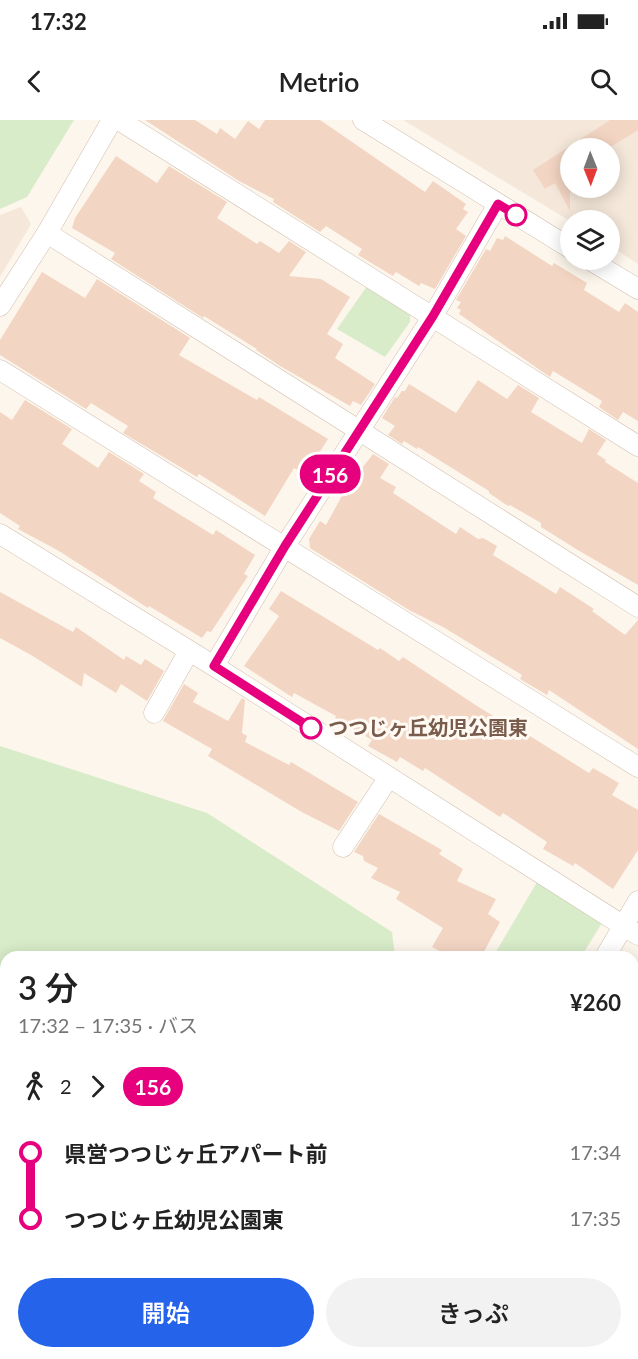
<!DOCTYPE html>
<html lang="ja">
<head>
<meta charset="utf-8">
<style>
  :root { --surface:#fff; --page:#f2f2f2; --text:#222; --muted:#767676; --accent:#2563eb }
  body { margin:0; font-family:Lato,"Noto Sans JP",sans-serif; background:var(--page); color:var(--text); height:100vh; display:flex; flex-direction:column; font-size:22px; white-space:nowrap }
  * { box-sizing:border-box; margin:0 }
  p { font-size:20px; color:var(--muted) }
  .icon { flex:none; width:33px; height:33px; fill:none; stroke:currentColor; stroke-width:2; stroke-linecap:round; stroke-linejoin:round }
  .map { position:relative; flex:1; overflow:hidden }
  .sheet { position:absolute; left:0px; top:831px; width:639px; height:408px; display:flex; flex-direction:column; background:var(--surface); border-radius:18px 18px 0 0; box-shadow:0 3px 15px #0003 }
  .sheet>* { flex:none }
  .badge { padding:0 12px; border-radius:20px; font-size:21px; line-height:39px }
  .needle { width:39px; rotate:179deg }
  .fabs { position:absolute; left:560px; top:18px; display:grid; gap:12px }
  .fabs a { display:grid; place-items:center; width:60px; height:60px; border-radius:50%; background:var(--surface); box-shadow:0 3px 15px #0003; font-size:30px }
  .map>.badge { position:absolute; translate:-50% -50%; box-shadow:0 0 0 3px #fff }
  .legs { display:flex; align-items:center; gap:9px; height:66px; padding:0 18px; font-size:20px }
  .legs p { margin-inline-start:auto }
  .head { display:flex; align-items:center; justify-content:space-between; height:102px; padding:0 18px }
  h1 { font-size:33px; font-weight:600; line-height:45px }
  .primary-button { display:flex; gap:12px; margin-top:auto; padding:12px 18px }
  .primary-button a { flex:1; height:69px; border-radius:36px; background:var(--accent); color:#fff; font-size:24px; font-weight:600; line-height:69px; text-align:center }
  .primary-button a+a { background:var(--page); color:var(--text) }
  ul { padding:0 18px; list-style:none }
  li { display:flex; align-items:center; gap:21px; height:66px; font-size:22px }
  li i { display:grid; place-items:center; width:9px; height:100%; margin:0 8px; background:currentColor }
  li i::after { content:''; width:15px; height:15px; margin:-8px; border:4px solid; border-radius:50%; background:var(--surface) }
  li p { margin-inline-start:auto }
  li:first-child i { background:linear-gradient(#0000 50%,currentColor 0) }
  li:last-child i { background:linear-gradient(currentColor 50%,#0000 0) }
  .status { display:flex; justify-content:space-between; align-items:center; height:42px; padding:0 30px; background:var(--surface); direction:ltr }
  .status svg { height:16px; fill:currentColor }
  header { display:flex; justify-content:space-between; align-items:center; height:78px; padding:0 18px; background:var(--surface); font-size:27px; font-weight:600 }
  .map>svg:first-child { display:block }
  .residential { fill:#f5e8da; fill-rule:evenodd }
  .green { fill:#d8ecc9 }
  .building { fill:#f3d5c3 }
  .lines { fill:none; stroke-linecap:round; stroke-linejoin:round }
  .minor-casing { stroke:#d1beb0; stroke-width:21 }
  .minor { stroke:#fff; stroke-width:20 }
  .line-1-casing { stroke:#fff; stroke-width:14 }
  .line-1 { stroke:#e6007e; stroke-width:9 }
  .stop-1-dot { fill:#fff; stroke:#e6007e; stroke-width:3 }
  .labels { text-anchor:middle; stroke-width:6; stroke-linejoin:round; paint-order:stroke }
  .stop-label { font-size:20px; font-weight:bold; fill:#7a5c4d; stroke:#fffaf3; text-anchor:start }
</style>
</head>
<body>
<div class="status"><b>17:32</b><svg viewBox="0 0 49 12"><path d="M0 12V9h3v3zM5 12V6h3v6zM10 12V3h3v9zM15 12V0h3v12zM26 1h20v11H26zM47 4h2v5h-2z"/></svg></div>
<header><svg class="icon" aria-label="back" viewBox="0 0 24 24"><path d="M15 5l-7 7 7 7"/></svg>Metrio<svg class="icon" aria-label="search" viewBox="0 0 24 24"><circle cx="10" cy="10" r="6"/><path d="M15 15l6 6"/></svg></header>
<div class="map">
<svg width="638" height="1239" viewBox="0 0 638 1239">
  <rect width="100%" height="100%" fill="#fdf6ec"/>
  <g class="residential">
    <path d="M403 0H638V144L609 125V100L570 101ZM570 28H609V68H570Z"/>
    <path d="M21 87 31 104 0 157V95Z"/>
  </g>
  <g class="green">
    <path d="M0 0H74L27 77 0 89Z"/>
    <path d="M372 159 410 183V202L385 237 337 209Z"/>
    <path d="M0 626 207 693 392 812 395 837H6V1233H633V1229L638 1232V1239H0Z"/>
    <path d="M540 757 605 798 581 837H493Z"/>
  </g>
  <g class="building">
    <path d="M145 0H195L217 14 220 8 235 19 248 1 259 9 265 0H320L425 72 433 61 466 84 463 89 468 92 456 109 466 116 435 169 421 163 419 166 396 152 393 156 358 135 362 129 326 106 320 112 273 82 274 79 239 61Z"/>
    <path d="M610 0H638V10L609 28H570V91L555 63 545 69 533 50Z"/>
    <path d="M116 36 157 63 169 46 227 82 217 98 257 124 260 121 279 133 289 121 306 132 289 156 321 159 350 177 327 214 343 224 335 238 375 264 361 285 353 281 350 286 280 246 256 230 257 229 204 196 203 198 111 139 115 133 72 108 75 98Z"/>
    <path d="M505 116 552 146 554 143 587 163 584 170 619 192 625 183 638 192V301L623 292 618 300 599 287 602 281 553 251 550 257 459 194 461 190 457 188 461 182 456 180 486 129 490 131 497 118 503 120Z"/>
    <path d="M42 152 85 178 97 159 190 218 179 235 257 280 259 277 328 319 305 355 294 348 265 396 199 354 197 357 123 313 128 306 91 283 86 289 0 235V220Z"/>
    <path d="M478 260 507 279 518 265 539 278 531 292 582 323 589 309 606 320 597 334 606 340 605 342 638 363V465L576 429 541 407V403L510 385 508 386 489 373V371L418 327 417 329 404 321 402 324 388 315 395 306 382 298 395 277 397 278 402 271H405L409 264 456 293Z"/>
    <path d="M25 280 72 309 62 324 98 348 109 332 144 354 139 361 156 372 153 378 213 415 216 410 255 435 244 454 248 456 211 512 207 511 202 518 149 486 148 488 59 431 18 409 20 406 0 393V292L12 300Z"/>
    <path d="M373 334 389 344 380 358 396 367 393 373 456 414 460 407 478 419 483 418 497 426 493 435 556 474 560 467 594 489 592 491 625 515 638 500V629L549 570 547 575 520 559 522 555 443 507 409 490 310 428 309 419 320 401 326 405 356 350 359 352Z"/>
    <path d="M281 471 378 530 380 528 399 541 403 537 477 586 505 603 506 601 589 653 593 648 619 663 612 675 638 690V730L613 769 575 743 573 746 543 729 547 722 503 693 500 697 425 648 423 651 400 637 397 642 368 626 372 620 335 598 336 596 294 573 292 577 244 546 279 496 269 489Z"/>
    <path d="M0 472 73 512 76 507 124 540 126 536 141 545 145 539 164 551 147 581 121 564 116 573 84 553 82 567 31 535 0 518Z"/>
    <path d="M184 564 198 573 193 582 228 601 242 578 245 580 242 613 247 616 245 622 289 645 291 642 358 682 339 711 300 691 208 636 212 629 163 601Z"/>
    <path d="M379 694 442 730 439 734 463 749 457 761 496 779 488 794 500 802 481 837H451L432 827 443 808 396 779 400 772 371 758 378 748 364 741 363 736 354 732Z"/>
  </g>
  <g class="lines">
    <g class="minor-casing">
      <g id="minor">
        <path d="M119 0 638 326"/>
        <path d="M363 0 570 128"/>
        <path d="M47 113 638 487"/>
        <path d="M590 140 638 169"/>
        <path d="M0 186 47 113 112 0"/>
        <path d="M0 250 638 647"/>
        <path d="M0 414 214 546 638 815"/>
        <path d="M214 546 285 426 433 196 498 84"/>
        <path d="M154 593 189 531"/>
        <path d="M343 727 389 657"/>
        <path d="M605 837 638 781"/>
        <path d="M633 968 638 971"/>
        <path d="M633 1131 638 1134"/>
      </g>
    </g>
    <use href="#minor" class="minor"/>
  </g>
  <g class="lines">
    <g class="line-1-casing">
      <path id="line-1" d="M311 608 214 546 285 426 433 196 498 84 516 95"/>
    </g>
    <use href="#line-1" class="line-1"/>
  </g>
  <g class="stop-1-dot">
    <circle cx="516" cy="95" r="10"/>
    <circle cx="311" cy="608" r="10"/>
  </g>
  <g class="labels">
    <g class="stop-label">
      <text x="328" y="615">つつじヶ丘幼児公園東</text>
    </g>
  </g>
</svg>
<div class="fabs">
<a><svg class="needle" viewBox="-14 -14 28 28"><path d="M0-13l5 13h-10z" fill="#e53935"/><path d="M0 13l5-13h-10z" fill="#767676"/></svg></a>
<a><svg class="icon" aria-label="layers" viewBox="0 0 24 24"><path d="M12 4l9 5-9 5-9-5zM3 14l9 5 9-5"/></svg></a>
</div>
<b class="badge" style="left:330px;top:354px;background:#e6007e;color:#fff">156</b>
<section class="sheet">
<div class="head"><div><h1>3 分</h1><p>17:32 – 17:35 · バス</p></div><b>¥260</b></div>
<div class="legs"><svg class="icon" aria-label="walk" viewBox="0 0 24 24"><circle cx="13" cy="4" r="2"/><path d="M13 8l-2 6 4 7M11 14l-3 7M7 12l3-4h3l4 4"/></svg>2<svg class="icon" aria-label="forward" viewBox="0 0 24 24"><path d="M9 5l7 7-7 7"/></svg><b class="badge" style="background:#e6007e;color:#fff">156</b></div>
<ul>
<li><i style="color:#e6007e"></i><b>県営つつじヶ丘アパート前</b><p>17:34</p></li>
<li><i style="color:#e6007e"></i><b>つつじヶ丘幼児公園東</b><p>17:35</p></li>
</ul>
<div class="primary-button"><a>開始</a><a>きっぷ</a></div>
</section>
</div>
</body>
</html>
